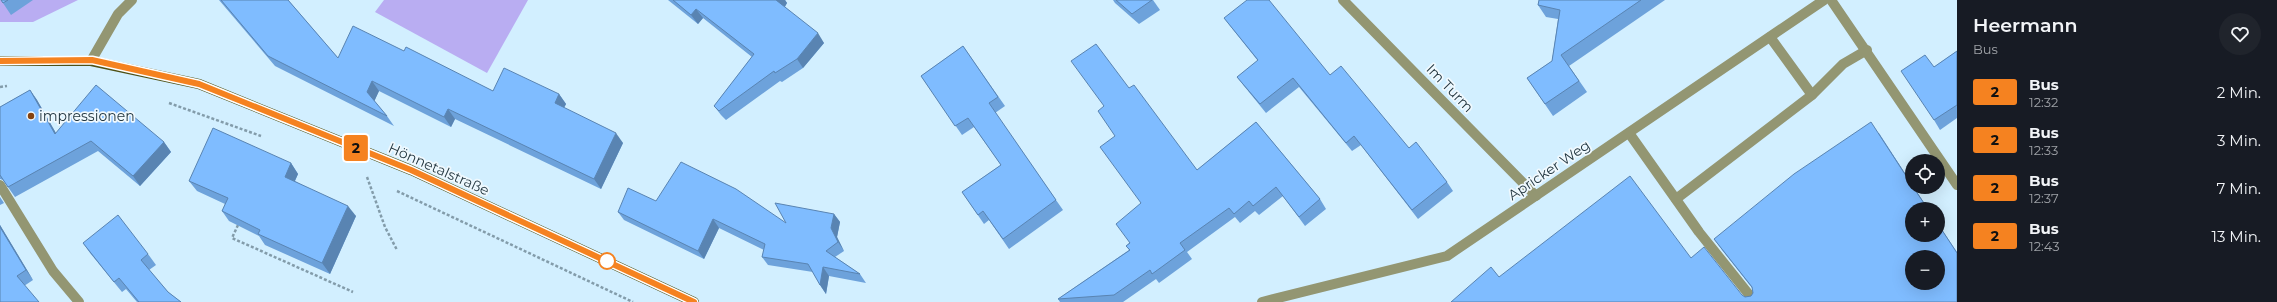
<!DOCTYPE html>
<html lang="de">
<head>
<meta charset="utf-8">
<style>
  :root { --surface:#171b24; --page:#20242c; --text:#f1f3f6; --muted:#9ea1a6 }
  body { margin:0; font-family:Montserrat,sans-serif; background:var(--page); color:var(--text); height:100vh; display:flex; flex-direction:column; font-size:15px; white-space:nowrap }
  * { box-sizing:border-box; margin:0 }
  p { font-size:13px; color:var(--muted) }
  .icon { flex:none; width:22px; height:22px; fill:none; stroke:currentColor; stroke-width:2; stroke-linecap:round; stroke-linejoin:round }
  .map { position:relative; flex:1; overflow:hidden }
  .drawer { display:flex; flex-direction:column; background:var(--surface); width:320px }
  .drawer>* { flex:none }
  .badge { padding:0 8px; border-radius:3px; font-size:14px; line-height:26px }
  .fabs { position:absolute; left:1905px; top:154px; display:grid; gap:8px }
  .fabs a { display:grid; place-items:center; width:40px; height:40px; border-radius:50%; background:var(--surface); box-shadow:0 4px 16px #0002; font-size:20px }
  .map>.badge { position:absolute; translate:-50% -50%; box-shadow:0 0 0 2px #fff }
  .round { display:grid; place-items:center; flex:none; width:42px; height:42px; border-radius:21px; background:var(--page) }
  .head { display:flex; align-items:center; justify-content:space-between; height:68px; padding:0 16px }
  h1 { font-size:19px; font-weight:600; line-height:30px }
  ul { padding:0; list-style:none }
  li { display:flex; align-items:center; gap:12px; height:48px; padding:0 16px }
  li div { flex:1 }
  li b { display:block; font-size:15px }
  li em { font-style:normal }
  li .badge { min-width:44px; font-weight:700; text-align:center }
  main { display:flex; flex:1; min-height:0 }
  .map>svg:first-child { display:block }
  .green { fill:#b9adf2 }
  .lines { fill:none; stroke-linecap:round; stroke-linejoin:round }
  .path { stroke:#839caa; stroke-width:2.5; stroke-dasharray:3 2; stroke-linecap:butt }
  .minor { stroke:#939672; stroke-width:10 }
  .major { stroke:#4e5016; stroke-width:10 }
  .wall { fill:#6da2db }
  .shaded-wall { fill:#5984b2 }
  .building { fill:#7fbcff; stroke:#5984b2; fill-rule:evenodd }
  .line-casing { stroke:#fff; stroke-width:9 }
  .line { stroke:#f58220; stroke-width:6 }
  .poi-dot { fill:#854311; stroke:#f0f9fe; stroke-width:1.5 }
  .stop-dot { fill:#fff; stroke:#f58220; stroke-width:2 }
  .labels { text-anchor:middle; stroke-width:3.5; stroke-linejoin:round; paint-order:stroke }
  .street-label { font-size:14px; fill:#233741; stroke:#f0f9fe }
  .poi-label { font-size:14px; fill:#233741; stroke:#f0f9fe; text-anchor:start }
</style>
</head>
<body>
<main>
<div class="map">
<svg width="1957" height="302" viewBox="0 0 1957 302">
  <rect width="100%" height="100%" fill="#d2efff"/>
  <g class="green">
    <path d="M0 0H78L33 22H0Z"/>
    <path d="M384 0H528L487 73 375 12Z"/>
  </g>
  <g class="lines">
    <g class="path">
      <path d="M0 87 7 86"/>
      <path d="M169 103 261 136"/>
      <path d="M367 177 385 227 397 250"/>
      <path d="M397 191 633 302"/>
      <path d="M238 225 232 238 353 292"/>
    </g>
    <g class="minor">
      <path d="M1343 0 1536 196"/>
      <path d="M1831 0 1957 185"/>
      <path d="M91 61 118 14 132 0"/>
      <path d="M1812 95 1843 64 1867 50"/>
      <path d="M1629 133 1699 232 1755 302"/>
      <path d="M0 185 53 271 79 302"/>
      <path d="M1676 199 1812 95 1770 37"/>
      <path d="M1262 302 1447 256 1824 0"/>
    </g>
    <path class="major" d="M0 61H91L199 84 411 170 694 302"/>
  </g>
  <g class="wall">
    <path d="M1 0H33L11 15Z"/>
    <path d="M219 0H288L338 58 404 51 493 91 559 94 566 104 564 108 623 143 601 189 455 119 451 127 379 91 374 101 387 116 394 126 275 66Z"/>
    <path d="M668 0H785L787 3 785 7 824 43 803 68 782 82 780 81 726 120 721 115 714 106 752 57 703 18 698 24Z"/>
    <path d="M1113 0H1153L1160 10 1139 24 1115 3Z"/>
    <path d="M1539 0H1665L1569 66 1587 92 1553 116 1527 78 1552 61 1558 19 1546 17 1538 5Z"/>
    <path d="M1224 18 1330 75 1409 148 1447 182 1453 191 1418 219 1361 145 1352 151 1299 87 1266 113 1244 86 1237 77 1258 61 1231 27Z"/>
    <path d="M963 46 1005 106 995 113 1063 210 1009 249 989 220 984 224 962 192 1001 165 974 127 962 135 921 76Z"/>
    <path d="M1957 51V118L1940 130 1934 120V67Z"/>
    <path d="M1129 88 1197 170 1256 122 1320 199 1326 209 1305 226 1283 196 1259 215 1255 211 1240 223 1235 217 1187 252 1192 259 1159 283 1156 279 1123 302H1060L1058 299 1129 250 1126 246 1129 243 1141 203 1115 136Z"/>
    <path d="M30 90 37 100 56 133 164 142 171 152 140 186 98 151 15 197 3 180 0 179V107Z"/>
    <path d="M1879 133 1912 184V187H1914L1928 209H1912L1938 224 1957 252V302H1451L1499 277 1691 258 1745 297 1751 296 1753 293 1752 288 1722 250 1714 239Z"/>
    <path d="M291 163 298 174 295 181 356 216 330 274 265 245 259 236 229 221 222 211 225 204 197 191 189 181Z"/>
    <path d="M0 197 4 203 0 205Z"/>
    <path d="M656 201 786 223 834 214 840 222 837 237 844 251 835 257 860 274 866 283 829 276 826 294 820 285 813 272 768 265 762 257 764 250 719 228 704 259 624 220 618 212Z"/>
    <path d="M0 225 33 280 0 302Z"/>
    <path d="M83 243 148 254 156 265 149 270 168 292 181 302H137L126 289 122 292 90 253Z"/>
  </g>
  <g class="shaded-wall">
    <path d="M776 0H785L787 3 783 9Z"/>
    <path d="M696 9 703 18 698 24 691 15Z"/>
    <path d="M818 33 824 43 803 68 797 59Z"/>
    <path d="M372 81 379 91 374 102 367 92Z"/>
    <path d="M30 90 37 100 62 144 55 134Z"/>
    <path d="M559 94 566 104 561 113 555 103Z"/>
    <path d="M448 109 455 119 451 127 444 117Z"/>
    <path d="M1871 122 1912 184V185Z"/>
    <path d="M616 133 623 143 601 189 594 179Z"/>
    <path d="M164 142 171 152 140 186 133 176Z"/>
    <path d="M291 163 298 174 292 187 285 177Z"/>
    <path d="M348 206 356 216 330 274 322 263Z"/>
    <path d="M834 214 840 222 837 237 844 251 838 242 831 228Z"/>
    <path d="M713 219 719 228 704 259 698 251Z"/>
    <path d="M0 225 33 280 26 270 0 227Z"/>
    <path d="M823 267 829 276 826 294 820 285Z"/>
  </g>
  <g class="building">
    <path d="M1 0H8L3 3Z"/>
    <path d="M221 0H288L338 58 353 26 404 51 406 47 493 91 504 68 559 94 555 103 616 133 594 179 448 109 444 117 372 81 367 92 387 116 268 56Z"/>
    <path d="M673 0H776L818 33 797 59 775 73 774 71 719 111 714 106 754 54 696 9 691 15Z"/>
    <path d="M1116 0H1152L1132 14Z"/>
    <path d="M1247 0H1269L1330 75 1341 66 1409 148 1416 142 1447 182 1412 210 1354 136 1346 143 1293 78 1260 104 1237 77 1258 60 1224 18Z"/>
    <path d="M1539 0H1641L1561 55 1579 81 1545 104 1527 78 1552 61 1560 10 1538 5Z"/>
    <path d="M1096 44 1129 88 1134 85 1197 170 1256 122 1320 199 1299 217 1276 187 1253 206 1249 201 1234 214 1229 208 1180 243 1185 250 1152 274 1150 270 1114 295 1058 299 1130 250 1126 246 1130 243 1116 224 1141 203 1100 147 1115 136 1098 111 1104 106 1071 61Z"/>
    <path d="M963 46 998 97 989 103 1056 200 1003 239 983 211 978 215 962 192 1001 165 968 118 955 126 921 76Z"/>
    <path d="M1957 51V105L1934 120 1901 71 1925 55 1934 67Z"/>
    <path d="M96 85 164 142 133 176 91 141 8 187 0 175V107L30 90 55 134Z"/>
    <path d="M1871 122 1912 185V187H1913L1928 209H1912V235H1938V224L1957 253V302H1451L1491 267 1499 277 1630 176 1691 258 1704 247 1742 295 1745 297 1751 296 1753 293 1752 287 1714 239 1794 174ZM1912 257H1938V283H1912Z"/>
    <path d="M213 128 291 163 285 177 348 206 322 263 258 234 260 230 222 211 228 198 189 181Z"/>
    <path d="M681 162 736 189 786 223 775 203 834 214 831 228 838 242 826 251 860 274 823 267 820 285 808 264 762 257 765 244 713 219 698 251 618 212 628 188 656 201Z"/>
    <path d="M118 215 148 254 141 260 168 292 181 302H139L119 278 114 282 83 243Z"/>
    <path d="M0 227 26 270 17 276 39 302H0Z"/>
  </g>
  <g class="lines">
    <g class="line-casing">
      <path id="line" d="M0 61 92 60 199 84 411 170 694 302"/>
    </g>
    <use href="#line" class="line"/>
  </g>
  <circle class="poi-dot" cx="31" cy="116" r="4"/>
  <circle class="stop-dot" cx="607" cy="261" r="8"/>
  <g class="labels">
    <g class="street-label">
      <text transform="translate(1450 88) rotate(46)" y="5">Im Turm</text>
      <text transform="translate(439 169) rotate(24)" y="5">Hönnetalstraße</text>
      <text transform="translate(1549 170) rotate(-34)" y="5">Apricker Weg</text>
    </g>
    <g class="poi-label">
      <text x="39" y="121">impressionen</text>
    </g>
  </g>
</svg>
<div class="fabs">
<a><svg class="icon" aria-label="locate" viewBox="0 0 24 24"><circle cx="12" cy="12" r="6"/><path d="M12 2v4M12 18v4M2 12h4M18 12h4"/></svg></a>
<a>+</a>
<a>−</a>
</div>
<b class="badge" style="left:356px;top:148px;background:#f58220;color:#111">2</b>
</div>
<section class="drawer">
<div class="head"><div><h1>Heermann</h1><p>Bus</p></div><a class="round"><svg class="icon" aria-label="heart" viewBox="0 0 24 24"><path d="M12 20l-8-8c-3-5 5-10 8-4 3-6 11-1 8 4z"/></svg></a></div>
<ul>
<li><span class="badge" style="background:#f58220;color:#111">2</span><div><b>Bus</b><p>12:32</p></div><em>2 Min.</em></li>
<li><span class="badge" style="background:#f58220;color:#111">2</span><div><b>Bus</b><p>12:33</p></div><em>3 Min.</em></li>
<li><span class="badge" style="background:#f58220;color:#111">2</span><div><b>Bus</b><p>12:37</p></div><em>7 Min.</em></li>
<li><span class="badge" style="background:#f58220;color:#111">2</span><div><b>Bus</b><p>12:43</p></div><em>13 Min.</em></li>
</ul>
</section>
</main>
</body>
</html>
